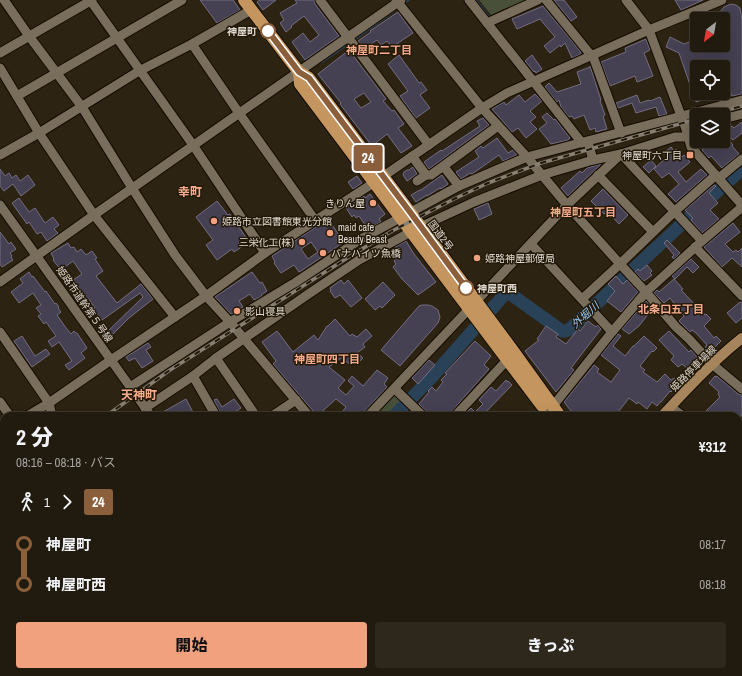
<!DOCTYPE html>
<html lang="ja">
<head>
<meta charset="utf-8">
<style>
  :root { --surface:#211a0e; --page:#2d271c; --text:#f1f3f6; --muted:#a2a19e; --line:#3e382e; --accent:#f2a17e }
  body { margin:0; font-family:"Archivo Narrow","Noto Sans JP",sans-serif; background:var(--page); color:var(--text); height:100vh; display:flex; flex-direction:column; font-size:15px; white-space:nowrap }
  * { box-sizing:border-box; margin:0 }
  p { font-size:13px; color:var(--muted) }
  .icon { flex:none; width:22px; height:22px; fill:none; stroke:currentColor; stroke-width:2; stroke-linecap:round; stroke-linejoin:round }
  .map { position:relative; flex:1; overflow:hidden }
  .details { position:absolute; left:0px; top:412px; width:742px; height:264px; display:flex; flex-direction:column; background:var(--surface); border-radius:12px 12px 0 0; box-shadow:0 4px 16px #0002,0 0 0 1px var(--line) }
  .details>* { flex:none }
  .badge { padding:0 8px; border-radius:3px; font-size:14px; line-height:26px }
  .needle { width:26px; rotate:211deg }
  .fabs { position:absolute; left:690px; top:12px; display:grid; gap:8px }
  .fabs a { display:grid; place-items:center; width:40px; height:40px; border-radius:4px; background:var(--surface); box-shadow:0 4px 16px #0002,0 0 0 1px var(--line); font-size:20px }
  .map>.badge { position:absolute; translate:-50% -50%; box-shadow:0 0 0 2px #fff }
  .legs { display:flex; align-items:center; gap:6px; height:44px; padding:0 16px; font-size:13px }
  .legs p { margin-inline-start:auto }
  .overview { display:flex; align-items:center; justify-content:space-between; height:68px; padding:0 16px }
  h1 { font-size:22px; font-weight:800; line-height:30px }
  .action { display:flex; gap:8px; margin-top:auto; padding:8px 16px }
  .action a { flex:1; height:46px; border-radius:4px; background:var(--accent); color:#111; font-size:16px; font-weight:800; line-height:46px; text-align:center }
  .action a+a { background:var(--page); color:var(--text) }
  ul { padding:0 16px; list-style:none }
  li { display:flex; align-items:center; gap:14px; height:40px; font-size:15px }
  li i { display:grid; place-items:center; width:6px; height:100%; margin:0 5px; background:currentColor }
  li i::after { content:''; width:10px; height:10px; margin:-5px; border:3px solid; border-radius:50%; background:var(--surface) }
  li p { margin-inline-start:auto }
  li:first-child i { background:linear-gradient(#0000 50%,currentColor 0) }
  li:last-child i { background:linear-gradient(currentColor 50%,#0000 0) }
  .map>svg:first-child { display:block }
  .green { fill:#495039 }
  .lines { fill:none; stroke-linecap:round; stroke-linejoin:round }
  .stream { stroke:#294258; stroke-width:2 }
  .river { stroke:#294258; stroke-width:13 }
  .building { fill:#454052; stroke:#736d81; fill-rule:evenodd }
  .minor-casing { stroke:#150c01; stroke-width:11 }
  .major-casing { stroke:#150c01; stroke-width:12 }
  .highway-casing { stroke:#150c01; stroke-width:14 }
  .minor { stroke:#796e5b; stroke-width:9 }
  .major { stroke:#a6855d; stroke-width:10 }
  .highway { stroke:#c4955e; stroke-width:12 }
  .rail-casing { stroke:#877f72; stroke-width:3.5 }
  .rail { stroke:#231909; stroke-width:2; stroke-dasharray:6; stroke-linecap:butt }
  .line-1-casing { stroke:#fff; stroke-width:9 }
  .line-1 { stroke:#8b5e3c; stroke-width:6 }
  .stop-1-dot { fill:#fff; stroke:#8b5e3c; stroke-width:2 }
  .poi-dot { fill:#f2a17e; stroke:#231909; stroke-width:1.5 }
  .labels { text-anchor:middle; stroke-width:3; stroke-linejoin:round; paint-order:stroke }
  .stop-label { font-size:10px; font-weight:bold; fill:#e0d9cf; stroke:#231909; text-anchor:end }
  .poi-label { font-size:10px; fill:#e0d9cf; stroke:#231909; text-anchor:start }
  .street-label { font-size:10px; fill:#e0d9cf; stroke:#231909 }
  .neighbourhood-label { font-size:11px; font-weight:bold; fill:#f7ac8b; stroke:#231909 }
  .water-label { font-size:11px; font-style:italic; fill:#96c6f0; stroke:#231909 }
  .quarter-label { font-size:12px; font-weight:bold; fill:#f7ac8b; stroke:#231909 }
</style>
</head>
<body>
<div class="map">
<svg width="742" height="676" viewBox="0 0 742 676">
  <rect width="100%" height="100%" fill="#2c2312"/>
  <g class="green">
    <path d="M479 0H525L491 15Z"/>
    <path d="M392 396H397L408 405 398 416H373Z"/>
  </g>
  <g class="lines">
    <g class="stream">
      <path d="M476 0 490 18 492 17"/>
      <path d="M403 4 409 0"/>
      <path d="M353 41 398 8"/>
      <path d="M322 62 350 43"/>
    </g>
    <g class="river">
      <path d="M394 416 432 377 504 295 509 293 562 331H566L570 329C627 275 684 221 742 169"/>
      <path d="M126 676 130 672"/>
    </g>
  </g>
  <g class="building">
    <path d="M200 0H233L240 10 217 23Z"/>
    <path d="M260 0H276L263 10 257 2Z"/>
    <path d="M295 0H314L315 4 339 36 305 60 292 42 303 33 310 42 319 35 304 16 291 26 292 27 286 32 280 23 284 20 280 13 297 3Z"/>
    <path d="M554 0H564L577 17 571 21Z"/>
    <path d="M675 0H703L681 10Z"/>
    <path d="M731 4 736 5 740 8 742 20V94L732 96 730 91 723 93V67H697V93H721V94L696 102 679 53 666 47 670 37 684 44 697 39V45H723V19H721V18L714 19 724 7Z"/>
    <path d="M543 6 580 51 581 54 572 58 565 43 561 47 560 45 550 53 544 46 555 37 540 19 517 29 512 19Z"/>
    <path d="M398 12 413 33 392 47 387 41 381 45 377 40 364 49 358 41 371 32 370 31Z"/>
    <path d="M646 39 650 50 644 53 653 76 637 82 635 76 610 86 601 62 626 52 625 48Z"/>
    <path d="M349 50 386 99 383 101 392 111 394 110 404 124 398 128 412 146 401 153 387 134 372 146 340 104 341 103 318 74ZM364 93 371 102 361 108 354 99Z"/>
    <path d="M399 55 419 83 421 82 427 90 420 95 430 108 416 118 400 96 408 91 388 64Z"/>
    <path d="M532 55 542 69 536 73 535 71 534 72 525 61Z"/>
    <path d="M590 66 601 100 600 101 605 115 603 116 607 129 596 132 595 128 590 130 584 115 574 119 572 116 569 117 561 107 559 100 557 102 545 87 549 83 557 92 581 84 577 72 590 67Z"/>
    <path d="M535 94 542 101 530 111 536 117 530 122 537 129 526 138 518 128 512 132 492 109 504 102 506 105 519 95 525 102Z"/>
    <path d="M637 95 640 103 649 100 650 101 660 97 667 114 659 116 656 107 636 113 632 103 618 108 616 103Z"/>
    <path d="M547 113 554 120 555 119 570 138 568 140 551 144 539 129 547 123 542 117Z"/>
    <path d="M483 118 489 125 429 169 424 162 441 150 442 151 480 126 477 121Z"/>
    <path d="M742 122V133L733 140 725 131 732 126 734 128Z"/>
    <path d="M497 138 508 153 513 150 517 155 503 161 499 155 472 174 470 173 461 179 456 172 479 157 475 151 481 146 483 148Z"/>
    <path d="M728 139 733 145 732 146 739 154 722 168 711 156 709 158 702 150 706 147 704 145 709 141H714L719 147Z"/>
    <path d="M671 147 674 151 676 149 682 157 684 155 690 162 678 172 686 182 701 169 707 175 676 202 668 194 679 184 669 173 662 178 654 169 668 156 665 152Z"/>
    <path d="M651 160 656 166 649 173 643 167Z"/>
    <path d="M601 164 568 196 561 188 580 171 582 173 587 168Z"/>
    <path d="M413 167 417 174 407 181 403 175 404 172 407 170H409Z"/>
    <path d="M0 169 5 176 9 173 12 178 16 175 20 181 28 175 35 185 21 196 13 184 4 191 0 186Z"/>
    <path d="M442 175 448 184 441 189 440 188 427 196V195L416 202 411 195 420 190H421Z"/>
    <path d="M357 176 362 183 353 189 348 182Z"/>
    <path d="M714 185 716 186 709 193 718 203 710 210 719 219 702 233 691 220 693 218 685 210Z"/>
    <path d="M603 189 628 215 619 224 607 211 604 214 591 201Z"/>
    <path d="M370 194 385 214 379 219 381 222 368 229 359 216 356 218 354 215 352 217 346 208 364 196 365 198Z"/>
    <path d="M19 198 29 212 35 208 45 223 53 217 59 225 54 229 58 233 47 241 41 232 37 234 29 222 27 224 12 203Z"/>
    <path d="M217 201 228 215 230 214 249 242 234 252 232 249 217 260 206 245 213 240 196 217Z"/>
    <path d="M488 203 492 214 479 220 474 209Z"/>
    <path d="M328 219 344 242 301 271 299 272 294 265 281 273 274 263 275 262 272 256ZM311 242 318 252 308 259 301 249Z"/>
    <path d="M733 223 740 232 725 244 733 252 736 250 738 252 742 248V267L732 258 722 267 704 247Z"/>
    <path d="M0 232 9 244 11 242 16 249 10 253 12 256 11 257 13 260 2 267 0 264Z"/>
    <path d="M667 240 680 253 674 259 672 257 674 255 664 243Z"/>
    <path d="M406 241 414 254 436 282 418 295 402 279 393 267 396 264 394 261 400 255 395 247Z"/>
    <path d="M68 243 71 248 74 247 77 252 81 249 86 255 92 251 97 258 95 259 103 271 96 276 117 303 141 284 153 299 129 318 110 337 106 333 143 297 140 293 102 320 97 314 93 316 90 312 95 308 88 298 84 301 76 291 80 289 73 280 82 274 73 261 61 270 53 260 54 259 51 253Z"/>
    <path d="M691 259 699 267 693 273 687 267 675 279 672 276Z"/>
    <path d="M647 265 652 271 650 273 652 275 644 281 635 272 638 269 640 271Z"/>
    <path d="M29 272 32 277 33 276 45 292 46 291 55 304 56 303 59 307 58 308 61 312 57 315 66 328 71 334 74 331 76 333H77L87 348 81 353 85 358 69 370 65 365 72 361 59 342 52 347 48 341 56 336 46 322 44 324 38 316 41 314 36 308 41 305 33 293 19 303 11 292 23 283 20 279Z"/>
    <path d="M252 272 260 283 262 282 267 291 261 295 262 296 254 300 250 294 239 301 243 307 231 314 215 297Z"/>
    <path d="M616 276 623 284 627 280 638 292 621 312 607 301 615 291 608 284Z"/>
    <path d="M674 279 683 289 681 290 700 310V309L705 315 706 314 711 319 704 326 714 338 716 336 721 341 710 352 709 350 708 351 705 347 707 345 696 333 692 330 690 332 679 321 684 316 670 298 664 303 654 293 657 290 659 292Z"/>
    <path d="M341 280 344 284 348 280 362 298 351 307 340 295 335 298 330 291 331 290 330 288Z"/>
    <path d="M383 282 395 295 382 308 380 306 375 310 365 299Z"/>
    <path d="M646 301 655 311 651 315 649 313 639 326 629 334 622 329Z"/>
    <path d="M740 302H742V318L736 323 727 313Z"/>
    <path d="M422 305H428L432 306 438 310 440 317 438 323 400 366 381 350 419 306Z"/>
    <path d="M335 319 350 336 352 334 357 337 366 329 372 336 363 344 365 347 357 353 363 358 359 362 354 358 350 364 341 358 329 367 345 380 338 388 346 395 354 386 348 381 352 376 363 386 377 370 388 378 384 384 387 387 364 412 362 416H339L346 407 336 399 317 416H315L314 412 273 364 276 361 262 342 277 331 293 352 314 335 318 340 327 326H328Z"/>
    <path d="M588 321 596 327 598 325 601 329 571 368 574 370 556 392 525 351 539 340 537 339 546 326 558 334 556 337 566 344 578 329 580 331Z"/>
    <path d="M669 331 689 352 691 350 700 360 690 371 682 364 678 367 671 360 674 356 659 340Z"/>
    <path d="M618 334 621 336 613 346 625 356 633 346H634L644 336 657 348 653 352 652 351 640 366 645 370 643 372 657 382 665 374 671 380 674 378 680 383 671 392 670 391 661 402H660L657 406 652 402 647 409 638 402 637 404 629 398 615 416H584L582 413 579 416H575L564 402 594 365 599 369 597 372 611 382 620 370 601 355Z"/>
    <path d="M22 336 35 356 46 349 50 354 32 367 14 341Z"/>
    <path d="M475 341 491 356 484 365 489 369 451 412 449 416H429L427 412 419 404 429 392 428 391 432 387 436 391 443 382 441 380 447 374 445 373Z"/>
    <path d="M148 343 151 347 146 350 153 361 142 368 135 358 129 361 126 357Z"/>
    <path d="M429 360 435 365 418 384 412 378Z"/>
    <path d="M715 376V377L717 376 738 394 742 395V416H712L706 411 720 397 718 394 719 392 709 383Z"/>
    <path d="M506 380 507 382 508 381 512 385 482 416H463L471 408 475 412 483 404 479 400 491 387 496 391Z"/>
    <path d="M186 399 195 416H166L163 412Z"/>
    <path d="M217 399 222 407 234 399 241 408 232 414 233 416H222L214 400Z"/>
  </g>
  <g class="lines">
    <g class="minor-casing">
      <g id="minor">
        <path d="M4 0 29 36 82 107 132 188 175 255 206 296 230 322 309 416"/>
        <path d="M90 0 193 145 265 253"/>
        <path d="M320 0 429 145"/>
        <path d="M396 0 482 108 527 157 567 205 620 264 646 292 676 327 689 339 712 364 742 389"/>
        <path d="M469 0 582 143"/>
        <path d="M546 0 594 59 621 133"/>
        <path d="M626 0 649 30 686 129 691 147 742 205"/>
        <path d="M487 23 538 0"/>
        <path d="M192 44 239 113 315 220"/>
        <path d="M0 53 92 0"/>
        <path d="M0 68 39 133 94 215 175 317"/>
        <path d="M17 96 182 0"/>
        <path d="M723 119 742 114"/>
        <path d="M686 129 697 126"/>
        <path d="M588 142 593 160"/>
        <path d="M0 155 39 133 139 71 192 44 251 10"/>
        <path d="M412 156 426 175 417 181"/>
        <path d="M444 167 459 186"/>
        <path d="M426 175H431L498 126"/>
        <path d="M598 175 653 232"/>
        <path d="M719 178 742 159"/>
        <path d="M0 205 151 416"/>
        <path d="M531 244 612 332 545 416"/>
        <path d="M695 247 742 296"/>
        <path d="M0 282 94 215 401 0"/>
        <path d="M582 299 620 264 675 211 716 175"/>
        <path d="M0 332 49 403 52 416"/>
        <path d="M612 332 646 292 702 241 742 207"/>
        <path d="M216 358 256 416"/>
        <path d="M193 376 216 416"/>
        <path d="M130 387 230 322 296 282 361 239 459 186 527 157 742 100"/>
        <path d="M395 389 423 416"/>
        <path d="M0 402 10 416"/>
        <path d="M671 407 683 416"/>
        <path d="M145 408 193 376 216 358 307 295 359 260 420 227 474 202 542 175 593 160 621 154 675 137H688"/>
        <path d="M27 416 49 403 111 360 206 296 265 253 375 182 482 108 507 93 649 30 722 0"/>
        <path d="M272 416 296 400"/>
        <path d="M368 416 567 205 621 154 702 241"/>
        <path d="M455 416 470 400 507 360"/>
        <path d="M0 432 4 430"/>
        <path d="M738 457 742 460"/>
        <path d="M738 490 742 485"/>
        <path d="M0 491 4 488"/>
        <path d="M0 533 4 530"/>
        <path d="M0 599 4 603"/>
        <path d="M738 612 742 607"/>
        <path d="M68 672 72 676"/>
        <path d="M338 672 344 676"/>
        <path d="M428 672 433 676"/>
        <path d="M608 672 613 676"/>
        <path d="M114 676 118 672"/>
        <path d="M289 676 293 672"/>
        <path d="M597 676 599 672"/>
        <path d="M690 676 693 672"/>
      </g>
    </g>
    <g class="major-casing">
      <path id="major" d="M662 416C687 389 713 361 742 338"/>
    </g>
    <g class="highway-casing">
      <g id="highway">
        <path d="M244 0 299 72 309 78 410 212 514 352 560 416"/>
        <path d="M299 72 300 84 542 406"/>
        <path d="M738 585 742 588"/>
        <path d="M467 676 470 672"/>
      </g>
    </g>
    <use href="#minor" class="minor"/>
    <use href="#major" class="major"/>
    <use href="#highway" class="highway"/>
    <g class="rail-casing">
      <g id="rail">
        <path d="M711 115 742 106"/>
        <path d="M106 416 170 370 352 255 392 231 454 199 488 183 541 163 697 119"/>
        <path d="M0 508 4 504"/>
      </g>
    </g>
    <use href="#rail" class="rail"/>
  </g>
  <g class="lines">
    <g class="line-1-casing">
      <path id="line-1" d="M268 31 299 72 309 78 410 212 466 288"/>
    </g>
    <use href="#line-1" class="line-1"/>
  </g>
  <g class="stop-1-dot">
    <circle cx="268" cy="31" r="7"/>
    <circle cx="466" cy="288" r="7"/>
  </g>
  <g class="poi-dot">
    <rect x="686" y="151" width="8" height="8" rx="2"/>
    <circle cx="373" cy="203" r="4"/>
    <circle cx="214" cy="221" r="4"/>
    <circle cx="330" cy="233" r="4"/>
    <circle cx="302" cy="242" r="4"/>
    <circle cx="323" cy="253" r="4"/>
    <circle cx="477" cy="258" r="4"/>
    <circle cx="237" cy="311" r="4"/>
  </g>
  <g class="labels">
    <g class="stop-label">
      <text x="257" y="35">神屋町</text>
      <text x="477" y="292" text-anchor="start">神屋町西</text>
    </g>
    <g class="poi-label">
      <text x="682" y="159" text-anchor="end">神屋町六丁目</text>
      <text x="365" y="207" text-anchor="end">きりん屋</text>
      <text x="222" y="225">姫路市立図書館東光分館</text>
      <text x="338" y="231">maid cafe<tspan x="338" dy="12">Beauty Beast</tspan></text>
      <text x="294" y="246" text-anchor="end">三栄化工(株)</text>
      <text x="331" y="257">パナハイツ魚橋</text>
      <text x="485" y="262">姫路神屋郵便局</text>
      <text x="245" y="315">影山寝具</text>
    </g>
    <g class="street-label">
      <text transform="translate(441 235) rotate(53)" y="4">国道2号</text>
      <text transform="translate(85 304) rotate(55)" y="4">姫路市道幹第５号線</text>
      <text transform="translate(693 368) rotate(-45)" y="4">姫路停車場線</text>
    </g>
    <g class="neighbourhood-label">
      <text x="379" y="54">神屋町二丁目</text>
      <text x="583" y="216">神屋町五丁目</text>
      <text x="671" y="313">北条口五丁目</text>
      <text x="327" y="363">神屋町四丁目</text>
    </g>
    <g class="water-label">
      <text transform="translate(585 315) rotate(-42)" y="4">外堀川</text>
    </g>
    <g class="quarter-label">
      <text x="190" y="196">幸町</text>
      <text x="139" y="399">天神町</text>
    </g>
  </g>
</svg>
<div class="fabs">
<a><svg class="needle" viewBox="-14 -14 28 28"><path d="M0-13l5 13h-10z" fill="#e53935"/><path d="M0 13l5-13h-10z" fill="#a2a19e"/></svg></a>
<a><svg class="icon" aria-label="locate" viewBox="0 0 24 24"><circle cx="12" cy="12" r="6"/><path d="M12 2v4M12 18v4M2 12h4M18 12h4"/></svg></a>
<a><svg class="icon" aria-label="layers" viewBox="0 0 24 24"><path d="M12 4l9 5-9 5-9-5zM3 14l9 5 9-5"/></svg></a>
</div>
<b class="badge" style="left:368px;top:158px;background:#8b5e3c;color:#fff">24</b>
<section class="details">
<div class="overview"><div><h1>2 分</h1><p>08:16 – 08:18 · バス</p></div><b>¥312</b></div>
<div class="legs"><svg class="icon" aria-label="walk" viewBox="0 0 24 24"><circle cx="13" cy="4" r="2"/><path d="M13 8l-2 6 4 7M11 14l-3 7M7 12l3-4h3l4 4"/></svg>1<svg class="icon" aria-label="forward" viewBox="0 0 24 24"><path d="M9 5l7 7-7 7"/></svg><b class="badge" style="background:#8b5e3c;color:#fff">24</b></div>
<ul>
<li><i style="color:#8b5e3c"></i><b>神屋町</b><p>08:17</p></li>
<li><i style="color:#8b5e3c"></i><b>神屋町西</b><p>08:18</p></li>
</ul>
<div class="action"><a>開始</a><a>きっぷ</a></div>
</section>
</div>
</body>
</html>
